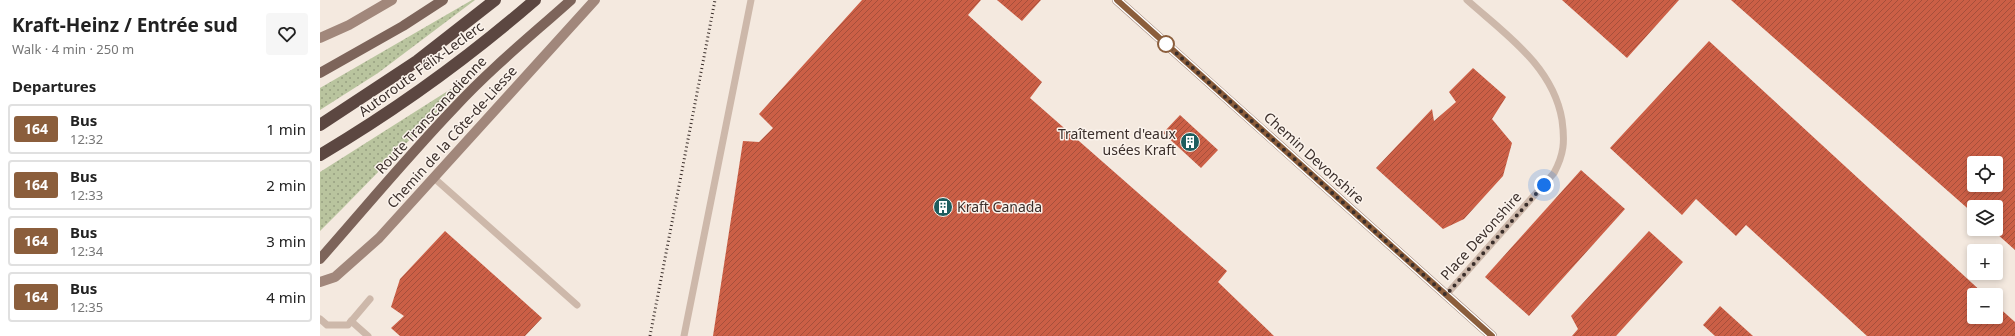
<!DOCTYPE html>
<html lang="en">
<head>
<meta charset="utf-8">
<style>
  :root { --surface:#fff; --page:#f6f6f6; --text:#222; --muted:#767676; --line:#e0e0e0 }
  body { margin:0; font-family:"Noto Sans",sans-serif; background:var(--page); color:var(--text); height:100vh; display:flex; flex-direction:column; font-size:15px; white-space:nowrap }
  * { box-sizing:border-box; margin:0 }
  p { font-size:13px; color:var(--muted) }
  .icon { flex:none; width:22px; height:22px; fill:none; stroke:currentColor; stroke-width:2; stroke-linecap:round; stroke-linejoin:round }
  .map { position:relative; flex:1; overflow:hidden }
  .panel { display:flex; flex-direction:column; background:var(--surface); width:320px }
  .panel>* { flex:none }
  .badge { padding:0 8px; border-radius:3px; font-size:14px; line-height:26px }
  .controls { position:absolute; left:1647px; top:156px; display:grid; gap:8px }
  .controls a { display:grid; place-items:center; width:36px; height:36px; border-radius:4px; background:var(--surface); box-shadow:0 2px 6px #0003; font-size:20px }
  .you { position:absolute; width:20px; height:20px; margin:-10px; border:3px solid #fff; border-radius:50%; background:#1a73e8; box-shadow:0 0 0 6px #1a73e833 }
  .map>.badge { position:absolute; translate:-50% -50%; box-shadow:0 0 0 2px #fff }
  h2 { padding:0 12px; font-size:15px; line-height:36px }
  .round { display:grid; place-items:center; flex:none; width:42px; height:42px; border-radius:4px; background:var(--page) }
  .headline { display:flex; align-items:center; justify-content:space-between; height:68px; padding:0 12px }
  h1 { font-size:19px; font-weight:700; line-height:30px }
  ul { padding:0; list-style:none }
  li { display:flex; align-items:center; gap:12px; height:50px; margin:0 8px 6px; padding:0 4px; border:2px solid var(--line); border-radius:4px }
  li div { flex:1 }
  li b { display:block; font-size:15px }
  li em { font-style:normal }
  li .badge { min-width:44px; font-weight:700; text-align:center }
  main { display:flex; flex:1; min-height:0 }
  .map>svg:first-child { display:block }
  .grass { fill:url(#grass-dots) }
  .building { fill:url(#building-hatch); fill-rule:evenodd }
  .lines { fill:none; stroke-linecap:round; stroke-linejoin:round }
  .lane { stroke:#cdb8aa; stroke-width:7 }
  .secondary { stroke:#a1877b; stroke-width:10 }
  .primary { stroke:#7d645a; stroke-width:10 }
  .highway { stroke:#5c4741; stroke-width:12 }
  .rail { stroke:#3a2e2a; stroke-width:3; stroke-dasharray:1 3; stroke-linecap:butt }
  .line-casing { stroke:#fff; stroke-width:9 }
  .line { stroke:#8b5e3c; stroke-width:6 }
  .walk { stroke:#3a2e2a; stroke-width:4; stroke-dasharray:0 7.2 }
  .stop-dot { fill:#fff; stroke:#8b5e3c; stroke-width:2 }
  .labels { text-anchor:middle; stroke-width:3; stroke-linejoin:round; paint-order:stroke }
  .street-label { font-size:14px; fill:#3a2e2a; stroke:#fbf3ec }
  .poi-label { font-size:14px; fill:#3a2e2a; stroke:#fbf3ec; text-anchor:end }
</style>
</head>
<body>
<main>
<section class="panel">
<div class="headline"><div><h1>Kraft-Heinz / Entrée sud</h1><p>Walk · 4 min · 250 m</p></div><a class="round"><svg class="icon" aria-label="heart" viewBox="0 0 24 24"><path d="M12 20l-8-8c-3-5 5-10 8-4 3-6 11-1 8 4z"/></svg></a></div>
<h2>Departures</h2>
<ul>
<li><span class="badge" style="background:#8b5e3c;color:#fff">164</span><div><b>Bus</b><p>12:32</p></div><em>1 min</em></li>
<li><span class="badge" style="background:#8b5e3c;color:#fff">164</span><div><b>Bus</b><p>12:33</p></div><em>2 min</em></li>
<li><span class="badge" style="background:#8b5e3c;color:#fff">164</span><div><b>Bus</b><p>12:34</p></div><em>3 min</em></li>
<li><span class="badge" style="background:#8b5e3c;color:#fff">164</span><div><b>Bus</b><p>12:35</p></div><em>4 min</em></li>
</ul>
</section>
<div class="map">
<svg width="1695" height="336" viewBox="0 0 1695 336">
  <defs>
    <pattern id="grass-dots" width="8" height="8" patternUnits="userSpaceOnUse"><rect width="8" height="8" fill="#b9c49e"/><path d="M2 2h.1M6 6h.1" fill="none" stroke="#97a081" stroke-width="1.8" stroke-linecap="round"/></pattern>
    <pattern id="building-hatch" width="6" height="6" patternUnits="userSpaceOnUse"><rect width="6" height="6" fill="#cb5f46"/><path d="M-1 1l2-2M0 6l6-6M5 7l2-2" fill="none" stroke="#a64f3b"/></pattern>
  </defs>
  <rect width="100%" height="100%" fill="#f4e9df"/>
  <g class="grass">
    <path d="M152 0H155L58 73 0 110V88Z"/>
    <path d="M153 75 21 210 0 231V172Z"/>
  </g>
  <g class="building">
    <path d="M542 0H661L648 15 722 82 710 98 907 271 898 282 954 336H393L423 141 439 142 453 128 439 114Z"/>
    <path d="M677 0H721L702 21Z"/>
    <path d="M1242 0H1359L1307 58Z"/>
    <path d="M1411 0H1695V250L1676 233V207H1654V214ZM1654 163H1676V185H1654Z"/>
    <path d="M1389 41 1665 295H1654V317H1676V305L1695 322V336H1547L1426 225 1416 236 1376 199 1362 215 1290 148Z"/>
    <path d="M1153 68 1186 97 1172 119 1192 143 1183 176 1144 219 1123 229 1056 168 1112 109 1114 121 1136 102 1129 92Z"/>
    <path d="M860 115 898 150 881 168 843 133Z"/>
    <path d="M1261 170 1305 209 1209 316 1165 277Z"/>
    <path d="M125 231 222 318 205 336H80L71 328 84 316 71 307 80 279Z"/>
    <path d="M1329 231 1363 262 1296 336H1252L1258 329 1251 316Z"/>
    <path d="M1400 306 1433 336H1395L1383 325Z"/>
  </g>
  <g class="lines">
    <g class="lane">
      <path d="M114 178 257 305"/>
      <path d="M1126 295 1234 173C1244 154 1245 142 1242 120 1233 66 1185 34 1147 0"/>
      <path d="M0 319 7 325H28L50 299"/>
      <path d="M31 321 48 336"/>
      <path d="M364 336 431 0"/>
    </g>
    <g class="secondary">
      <path d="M797 0 1172 336"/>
      <path d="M0 38 29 25 72 0"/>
      <path d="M0 282 15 277 59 238 275 0"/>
    </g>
    <g class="primary">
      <path d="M0 73 83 26 123 0"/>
      <path d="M0 259C45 208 88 156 135 107 171 68 212 35 251 0"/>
    </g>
    <g class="highway">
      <path d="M0 125 97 61 175 0"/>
      <path d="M0 155C76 110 148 58 215 0"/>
    </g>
    <path class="rail" d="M330 336 395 0"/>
  </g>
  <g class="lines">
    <g class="line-casing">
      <path id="line" d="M797 0 1172 336"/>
    </g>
    <use href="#line" class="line"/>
    <path class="walk" d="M846 44 1126 295 1224 185"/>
  </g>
  <defs>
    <g id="building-disc" transform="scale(1)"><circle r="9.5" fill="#1d5d5e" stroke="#fbf3ec"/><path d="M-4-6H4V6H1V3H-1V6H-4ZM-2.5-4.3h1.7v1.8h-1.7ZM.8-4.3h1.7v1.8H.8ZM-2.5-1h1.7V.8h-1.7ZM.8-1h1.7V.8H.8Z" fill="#fff"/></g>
  </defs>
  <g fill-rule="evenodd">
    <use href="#building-disc" x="870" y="142"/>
    <use href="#building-disc" x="623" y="207"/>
  </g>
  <circle class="stop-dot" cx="846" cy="44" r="8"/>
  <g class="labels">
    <g class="street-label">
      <text transform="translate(101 69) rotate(-36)" y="5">Autoroute Félix-Leclerc</text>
      <text transform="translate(111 115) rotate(-47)" y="5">Route Transcanadienne</text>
      <text transform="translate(132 137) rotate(-48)" y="5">Chemin de la Côte-de-Liesse</text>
      <text transform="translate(994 158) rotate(42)" y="5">Chemin Devonshire</text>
      <text transform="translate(1161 236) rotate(-48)" y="5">Place Devonshire</text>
    </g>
    <g class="poi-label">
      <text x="856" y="139">Traîtement d'eaux<tspan x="856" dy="16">usées Kraft</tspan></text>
      <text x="637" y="212" text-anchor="start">Kraft Canada</text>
    </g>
  </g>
</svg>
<div class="controls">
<a><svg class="icon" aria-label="locate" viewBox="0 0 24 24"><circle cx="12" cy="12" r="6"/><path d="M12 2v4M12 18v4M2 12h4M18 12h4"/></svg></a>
<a><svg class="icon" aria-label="layers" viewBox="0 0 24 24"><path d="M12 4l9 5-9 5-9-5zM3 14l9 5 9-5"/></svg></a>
<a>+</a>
<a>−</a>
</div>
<div class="you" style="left:1224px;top:185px"></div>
</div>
</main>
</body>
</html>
